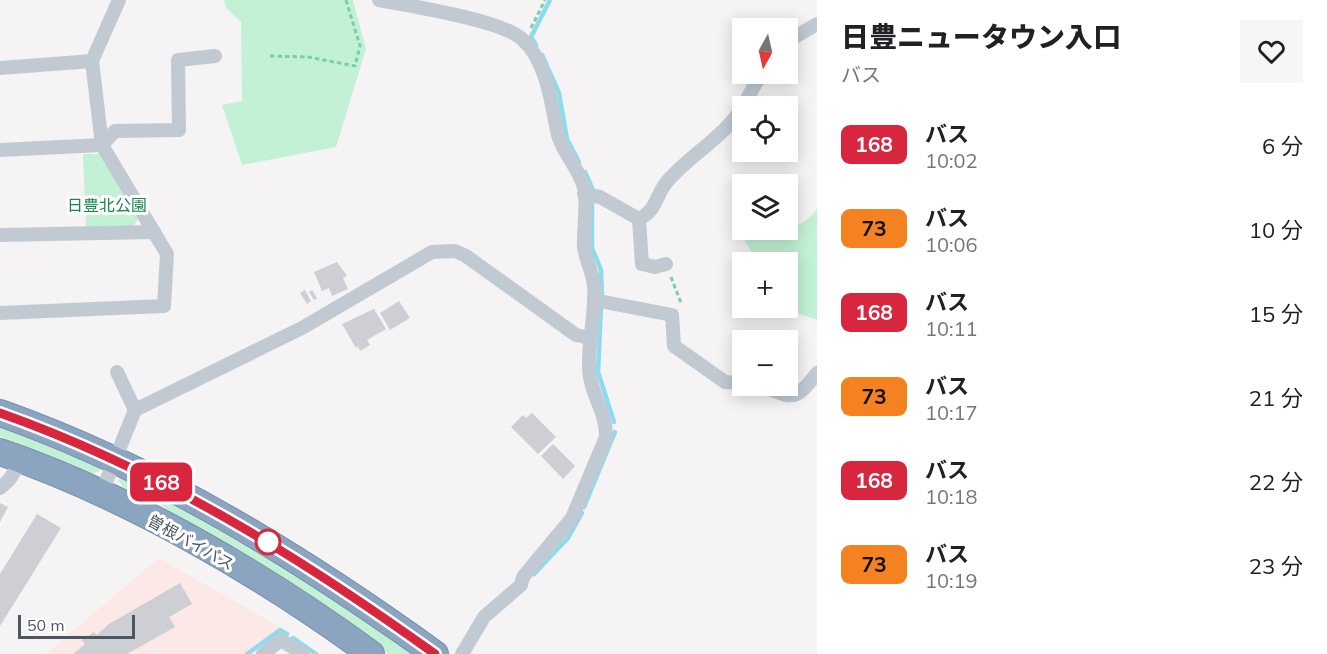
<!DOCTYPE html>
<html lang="ja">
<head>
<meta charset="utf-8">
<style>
  :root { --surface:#fff; --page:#f6f6f6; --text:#202124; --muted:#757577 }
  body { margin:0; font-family:Mulish,"Noto Sans JP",sans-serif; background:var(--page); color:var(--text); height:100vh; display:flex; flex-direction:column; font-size:22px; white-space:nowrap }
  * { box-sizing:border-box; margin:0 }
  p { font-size:20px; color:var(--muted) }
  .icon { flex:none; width:33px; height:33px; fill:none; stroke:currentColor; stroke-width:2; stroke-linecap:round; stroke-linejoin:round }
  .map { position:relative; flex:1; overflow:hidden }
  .side { display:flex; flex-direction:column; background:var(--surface); width:510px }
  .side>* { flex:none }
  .badge { padding:0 12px; border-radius:9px; font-size:21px; line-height:39px }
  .needle { width:39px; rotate:188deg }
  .tools { position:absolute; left:732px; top:18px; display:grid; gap:12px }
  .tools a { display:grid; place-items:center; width:66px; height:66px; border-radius:0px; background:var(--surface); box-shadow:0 3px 15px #0003; font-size:30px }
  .scale { position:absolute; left:18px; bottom:15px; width:117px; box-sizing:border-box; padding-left:6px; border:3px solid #4a5661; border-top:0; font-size:16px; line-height:21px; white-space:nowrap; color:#4a5661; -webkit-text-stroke:4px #fff; paint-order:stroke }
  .map>.badge { position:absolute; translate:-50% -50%; box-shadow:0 0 0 3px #fff }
  .round { display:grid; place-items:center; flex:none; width:63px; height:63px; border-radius:0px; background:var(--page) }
  .summary { display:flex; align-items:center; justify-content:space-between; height:102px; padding:0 24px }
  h1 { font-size:28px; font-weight:800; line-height:45px }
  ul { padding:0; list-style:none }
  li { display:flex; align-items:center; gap:18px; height:84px; padding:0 24px }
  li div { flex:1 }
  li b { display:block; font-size:22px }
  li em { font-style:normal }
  li .badge { min-width:66px; font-weight:700; text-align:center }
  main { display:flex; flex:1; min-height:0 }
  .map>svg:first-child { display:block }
  .medical { fill:#fce8e6 }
  .green { fill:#c3f1d5 }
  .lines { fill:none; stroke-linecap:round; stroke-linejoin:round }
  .stream { stroke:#90daee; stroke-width:4.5 }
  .building { fill:#cdcfd5 }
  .highway-casing { stroke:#7690ad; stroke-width:28 }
  .path { stroke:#7ad0a6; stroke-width:3; stroke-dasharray:4.5 3; stroke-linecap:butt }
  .street { stroke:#c1cad2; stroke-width:14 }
  .highway { stroke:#8ba5c1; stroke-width:26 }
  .line-casing { stroke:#fff; stroke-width:14 }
  .line { stroke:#d7263d; stroke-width:9 }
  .stop-dot { fill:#fff; stroke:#d7263d; stroke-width:3 }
  .labels { text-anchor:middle; stroke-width:6; stroke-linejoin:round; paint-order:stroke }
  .park-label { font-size:16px; fill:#17864f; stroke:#fff }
  .street-label { font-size:16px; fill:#4a5661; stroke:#fff }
</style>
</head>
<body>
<main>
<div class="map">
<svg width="817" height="654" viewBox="0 0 817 654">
  <rect width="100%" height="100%" fill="#f5f3f3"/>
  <path class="medical" d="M159 558 280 627 244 654H46Z"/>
  <g class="green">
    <path d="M224 0H353L366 49 336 147 242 165 222 105 242 101 241 22 226 8Z"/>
    <path d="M83 154H103L139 217 133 227 86 228Z"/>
    <path d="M817 209V320L782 308H788V262H757L743 237C771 236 799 232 817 209Z"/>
    <path d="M0 422 100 467V471L91 474 0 436Z"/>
    <path d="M125 475 353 605 377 630 410 654H388L342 622 192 529 163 506 123 487 118 480Z"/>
  </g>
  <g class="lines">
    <g class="stream">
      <path d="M536 45 531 37 550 0"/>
      <path d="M542 55 559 93 567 139 579 162"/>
      <path d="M585 172 593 190"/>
      <path d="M592 204V248L601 270 602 297"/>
      <path d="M601 307 598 372 614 422"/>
      <path d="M584 507 615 432"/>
      <path d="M534 574 568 538 582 513"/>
      <path d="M293 638 316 654"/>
      <path d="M247 654 280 630 287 634"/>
    </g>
  </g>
  <g class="building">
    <path d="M337 262 347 276 343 278 348 289 332 296 329 288 322 291 314 272Z"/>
    <path d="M305 290 311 301 307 304 300 293Z"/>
    <path d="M312 290 317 298 314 300 309 292Z"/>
    <path d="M399 301 410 318 390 330 380 313Z"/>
    <path d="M374 309 386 329 367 340 370 345 360 351 358 346 356 348 342 324Z"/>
    <path d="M532 413 556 437 538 454 511 427 523 415 526 418Z"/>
    <path d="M553 444 575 466 563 479 541 456Z"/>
    <path d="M0 503 8 507 0 522Z"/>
    <path d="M37 514 61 528 0 626V574Z"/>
    <path d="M180 583 192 604 169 617 175 627 127 654H73L85 644 82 640 94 632 97 635 109 624Z"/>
  </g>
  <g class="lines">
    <g class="highway-casing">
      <g id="highway">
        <path d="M0 413C158 469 300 557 435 654"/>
        <path d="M0 452C128 496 262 574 371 654"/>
      </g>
    </g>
    <g class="path">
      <path d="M531 28 545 0"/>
      <path d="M270 56 308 57 355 66 360 46 346 0"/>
      <path d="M671 277 681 303"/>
    </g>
    <g class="street">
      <path d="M379 0C411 6 501 20 522 39 546 60 551 101 557 131 561 152 579 167 584 188 588 206 583 228 584 247 585 259 593 272 594 286 596 313 588 340 589 367 589 392 607 413 606 437L572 518 523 577 521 585 484 617 462 654"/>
      <path d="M788 41 817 24"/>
      <path d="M0 68 92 61"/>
      <path d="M743 106 761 74"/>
      <path d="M0 150 102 145 115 131 179 130 178 60 215 56"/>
      <path d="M584 194 600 197 639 219C657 210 655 197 666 183 686 158 728 134 742 107"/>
      <path d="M639 219 642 264 655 267 666 264"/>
      <path d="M0 235 154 232"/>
      <path d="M594 300 672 315 674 346 725 382 742 383"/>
      <path d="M0 313 164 306 167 254 102 145 92 61 119 0"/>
      <path d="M117 372 135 410"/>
      <path d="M761 386C794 398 794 403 817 373"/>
      <path d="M0 488 9 480 22 460"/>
      <path d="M101 494 135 410 302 328 432 252 455 251 466 256 576 335 591 338"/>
      <path d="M263 654 281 640 303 654"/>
    </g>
    <use href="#highway" class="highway"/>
  </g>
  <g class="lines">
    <g class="line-casing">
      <path id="line" d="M0 413C158 469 300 557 435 654"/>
    </g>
    <use href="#line" class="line"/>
  </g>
  <circle class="stop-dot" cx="268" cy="542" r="12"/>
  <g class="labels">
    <g class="park-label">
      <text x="107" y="211">日豊北公園</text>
    </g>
    <g class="street-label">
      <text transform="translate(191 542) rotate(29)" y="6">曽根バイパス</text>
    </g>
  </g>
</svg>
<div class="tools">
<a><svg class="needle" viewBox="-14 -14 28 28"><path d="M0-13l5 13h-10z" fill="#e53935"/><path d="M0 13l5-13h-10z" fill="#757577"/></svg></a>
<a><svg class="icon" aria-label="locate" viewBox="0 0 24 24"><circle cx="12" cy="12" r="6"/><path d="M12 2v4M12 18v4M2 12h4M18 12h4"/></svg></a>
<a><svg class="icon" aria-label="layers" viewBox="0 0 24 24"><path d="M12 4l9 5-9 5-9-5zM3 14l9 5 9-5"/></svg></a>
<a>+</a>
<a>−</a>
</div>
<div class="scale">50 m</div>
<b class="badge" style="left:161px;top:482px;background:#d7263d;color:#fff">168</b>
</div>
<section class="side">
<div class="summary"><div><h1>日豊ニュータウン入口</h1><p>バス</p></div><a class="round"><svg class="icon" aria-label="heart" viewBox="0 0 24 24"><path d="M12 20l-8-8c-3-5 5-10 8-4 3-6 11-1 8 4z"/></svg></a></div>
<ul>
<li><span class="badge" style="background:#d7263d;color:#fff">168</span><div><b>バス</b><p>10:02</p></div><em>6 分</em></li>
<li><span class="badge" style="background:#f58220;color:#111">73</span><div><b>バス</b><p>10:06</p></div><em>10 分</em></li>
<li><span class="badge" style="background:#d7263d;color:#fff">168</span><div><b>バス</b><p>10:11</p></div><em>15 分</em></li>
<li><span class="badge" style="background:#f58220;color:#111">73</span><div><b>バス</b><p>10:17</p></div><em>21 分</em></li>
<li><span class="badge" style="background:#d7263d;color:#fff">168</span><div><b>バス</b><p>10:18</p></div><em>22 分</em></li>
<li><span class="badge" style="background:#f58220;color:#111">73</span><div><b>バス</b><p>10:19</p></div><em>23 分</em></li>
</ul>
</section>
</main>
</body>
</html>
